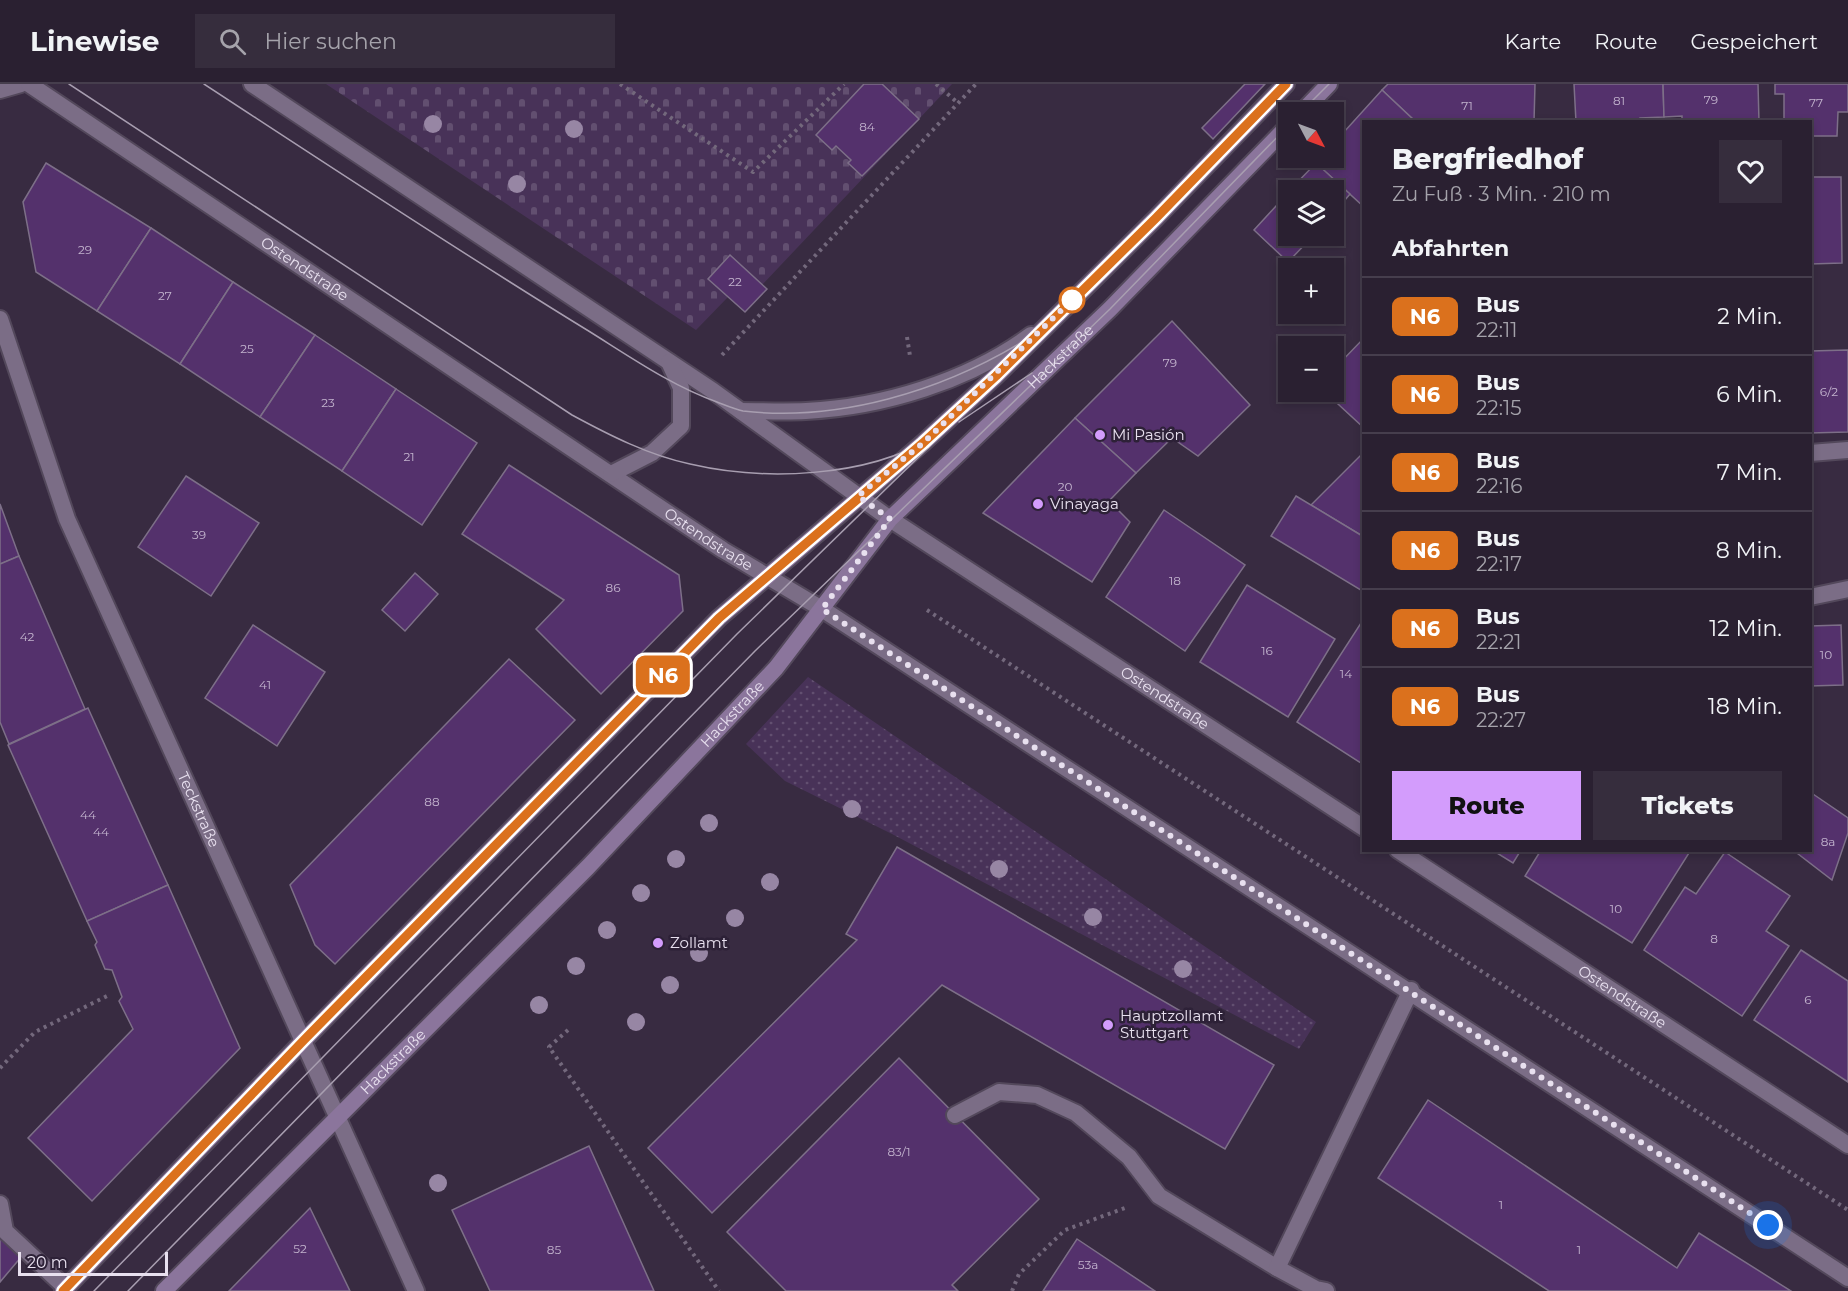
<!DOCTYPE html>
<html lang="de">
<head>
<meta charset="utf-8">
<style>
  :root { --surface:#2a2031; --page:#362d3d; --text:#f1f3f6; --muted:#a5a3ab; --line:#463e4d; --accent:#d39cfc }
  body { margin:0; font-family:Montserrat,sans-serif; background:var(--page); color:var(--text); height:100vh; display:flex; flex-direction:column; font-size:22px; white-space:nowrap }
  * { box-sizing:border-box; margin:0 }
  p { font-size:20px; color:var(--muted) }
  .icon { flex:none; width:33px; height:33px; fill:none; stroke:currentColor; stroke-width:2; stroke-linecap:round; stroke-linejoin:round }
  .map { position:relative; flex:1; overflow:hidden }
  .side { position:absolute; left:1362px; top:36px; width:450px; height:732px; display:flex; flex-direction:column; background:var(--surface); border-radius:0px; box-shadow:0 3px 9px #0003,0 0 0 2px var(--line) }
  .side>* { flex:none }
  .badge { padding:0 12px; border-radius:9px; font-size:21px; line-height:39px }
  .needle { width:39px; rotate:131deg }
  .buttons { position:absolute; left:1278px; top:18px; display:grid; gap:12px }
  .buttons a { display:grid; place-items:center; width:66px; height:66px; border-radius:0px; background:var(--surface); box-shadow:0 3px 9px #0003,0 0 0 2px var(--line); font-size:30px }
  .scale { position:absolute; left:18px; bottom:15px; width:150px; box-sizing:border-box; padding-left:6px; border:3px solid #e8e0ef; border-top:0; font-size:16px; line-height:21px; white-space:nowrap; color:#e8e0ef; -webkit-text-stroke:4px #2d2137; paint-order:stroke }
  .you { position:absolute; width:30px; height:30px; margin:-15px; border:4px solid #fff; border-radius:50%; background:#1a73e8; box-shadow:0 0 0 9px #1a73e833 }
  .map>.badge { position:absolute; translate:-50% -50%; box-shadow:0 0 0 3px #fff }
  h2 { padding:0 30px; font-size:22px; line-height:54px }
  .round { display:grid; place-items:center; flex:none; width:63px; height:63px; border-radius:0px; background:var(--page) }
  .summary { display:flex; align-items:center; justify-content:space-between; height:102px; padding:0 30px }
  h1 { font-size:28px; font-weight:800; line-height:45px }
  .action { display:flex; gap:12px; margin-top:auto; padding:12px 30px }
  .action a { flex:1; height:69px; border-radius:0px; background:var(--accent); color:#111; font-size:24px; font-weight:800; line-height:69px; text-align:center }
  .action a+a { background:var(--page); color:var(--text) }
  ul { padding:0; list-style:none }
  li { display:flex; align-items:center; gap:18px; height:78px; padding:0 30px; border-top:2px solid var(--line) }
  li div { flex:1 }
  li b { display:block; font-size:22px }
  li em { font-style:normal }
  li .badge { min-width:66px; font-weight:700; text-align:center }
  header { display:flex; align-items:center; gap:36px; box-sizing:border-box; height:84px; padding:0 30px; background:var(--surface); border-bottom:2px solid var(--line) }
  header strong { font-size:28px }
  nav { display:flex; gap:33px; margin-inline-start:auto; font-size:21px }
  .search { width:420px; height:54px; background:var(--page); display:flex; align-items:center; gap:15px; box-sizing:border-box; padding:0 21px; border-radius:0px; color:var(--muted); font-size:22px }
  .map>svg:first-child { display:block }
  .grass { fill:url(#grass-dots) }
  .cemetery { fill:url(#cemetery-stones) }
  .building { fill:#54316c; stroke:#7d6f88; stroke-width:1.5 }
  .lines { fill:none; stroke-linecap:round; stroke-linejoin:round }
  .service-casing { stroke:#53485b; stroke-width:20 }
  .minor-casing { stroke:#53485b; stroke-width:20 }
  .tertiary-casing { stroke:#53485b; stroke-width:20 }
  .secondary-casing { stroke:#53485b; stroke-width:20 }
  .path { stroke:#73687c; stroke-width:4; stroke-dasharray:3 4.5; stroke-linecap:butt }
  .service { stroke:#7b6d86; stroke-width:16 }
  .minor { stroke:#7b6d86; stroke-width:16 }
  .tertiary { stroke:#7b6d86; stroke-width:16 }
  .secondary { stroke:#8b759c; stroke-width:16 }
  .tram { stroke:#a89eb0; stroke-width:1.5 }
  .tree { fill:#9786a4 }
  .line-casing { stroke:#fff; stroke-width:14 }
  .line { stroke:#db711d; stroke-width:9 }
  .walk { stroke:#e8e0ef; stroke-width:6; stroke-dasharray:0 10.8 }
  .stop-dot { fill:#fff; stroke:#db711d; stroke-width:3 }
  .poi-dot { fill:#d39cfc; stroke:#2d2137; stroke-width:2 }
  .labels { text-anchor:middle; stroke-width:5; stroke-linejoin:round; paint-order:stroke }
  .number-label { font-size:12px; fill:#c3b4ce }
  .street-label { font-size:15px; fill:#e8e0ef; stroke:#2d2137 }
  .poi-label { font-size:15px; fill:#e8e0ef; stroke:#2d2137; text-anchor:start }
</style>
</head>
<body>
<header>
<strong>Linewise</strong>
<div class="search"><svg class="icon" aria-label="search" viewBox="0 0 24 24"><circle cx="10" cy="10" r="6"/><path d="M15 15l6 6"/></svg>Hier suchen</div>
<nav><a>Karte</a><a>Route</a><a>Gespeichert</a></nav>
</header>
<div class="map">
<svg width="1848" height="1207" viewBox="0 0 1848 1207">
  <defs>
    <pattern id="grass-dots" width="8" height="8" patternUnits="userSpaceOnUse" patternTransform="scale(1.5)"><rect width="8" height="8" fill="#483258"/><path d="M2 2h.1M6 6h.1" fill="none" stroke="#624f70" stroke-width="1.8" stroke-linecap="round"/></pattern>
    <pattern id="cemetery-stones" width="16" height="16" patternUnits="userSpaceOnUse" patternTransform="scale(1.5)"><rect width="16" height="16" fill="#483258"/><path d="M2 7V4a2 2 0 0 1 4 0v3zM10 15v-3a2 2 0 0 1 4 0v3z" fill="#624f70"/></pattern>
  </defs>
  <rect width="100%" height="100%" fill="#382b41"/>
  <path class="grass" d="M808 593 1316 938 1299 965 892 750 785 697 746 660Z"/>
  <path class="cemetery" d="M326 0H952L762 201 729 171 708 195 728 213 696 246Z"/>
  <g class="building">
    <path d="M864 0H882L919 35 862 92 848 79 851 76 836 62 832 66 816 51Z"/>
    <path d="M1245 0H1265L1213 55 1202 44Z"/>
    <path d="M1388 0H1535L1534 38H1416L1382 6Z"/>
    <path d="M1574 0H1663L1664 33 1640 34V38H1576Z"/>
    <path d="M1663 0H1758L1759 38H1682V32L1664 33Z"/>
    <path d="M1775 0H1848V28H1838L1837 52H1810V38H1784V10H1775Z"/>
    <path d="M1382 6 1416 38H1364V123L1316 79 1320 74H1334V59Z"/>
    <path d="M46 79 151 144 97 227 36 188 23 118Z"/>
    <path d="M1316 79 1350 110 1334 129V106H1290Z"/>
    <path d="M1810 93H1841L1842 179 1810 180Z"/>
    <path d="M1288 109V152H1313L1288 178 1254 146Z"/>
    <path d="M151 144 233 198 180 280 97 227Z"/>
    <path d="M730 171 767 205 745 228 708 195Z"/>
    <path d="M233 198 315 251 260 333 180 280Z"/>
    <path d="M1172 237 1250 321 1198 372 1172 354 1136 389 1075 334Z"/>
    <path d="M315 251 396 305 342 387 260 333Z"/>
    <path d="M1364 254V344L1325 308H1334V285Z"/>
    <path d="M1848 266V348L1810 349V267Z"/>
    <path d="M396 305 477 359 422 441 342 387Z"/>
    <path d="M1075 334 1136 389 1109 417 1130 438 1092 498 983 429Z"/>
    <path d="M1364 368V453L1311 421Z"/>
    <path d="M509 381 679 491 683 527 601 610 536 545 564 516 462 450Z"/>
    <path d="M186 392 259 439 211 512 138 463Z"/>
    <path d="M1296 412 1364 453V508L1271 452Z"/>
    <path d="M0 420 19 472 0 480Z"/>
    <path d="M1164 426 1245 481 1185 567 1106 513Z"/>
    <path d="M19 472 85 625 9 660 0 638V480Z"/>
    <path d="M415 489 438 510 405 547 382 526Z"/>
    <path d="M1247 501 1335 555 1288 633 1200 578Z"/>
    <path d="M1361 539 1364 541V681L1297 638Z"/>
    <path d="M253 541 325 588 277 662 205 614Z"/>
    <path d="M1841 541 1843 601 1810 602V542Z"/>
    <path d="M509 575 575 636 335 880 315 861 290 801Z"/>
    <path d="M88 624 168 801 87 837 8 661Z"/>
    <path d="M1810 708 1848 734V749L1832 796 1793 766H1810Z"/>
    <path d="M897 763 1274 981 1225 1065 942 901 712 1129 648 1064 857 856 846 850Z"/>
    <path d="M1492 766H1521L1513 779Z"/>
    <path d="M1541 766H1685L1689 769 1632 859 1525 792Z"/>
    <path d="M1725 768 1790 812 1766 847 1789 862 1742 932 1644 866 1685 803 1696 810Z"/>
    <path d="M168 801 240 964 92 1117 28 1054 133 945 119 917 122 913 112 886 105 885 95 861 97 858 87 837Z"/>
    <path d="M1801 866 1848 897V998L1754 936Z"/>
    <path d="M899 974 1039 1115 952 1201 958 1207H786L727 1148Z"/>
    <path d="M1428 1016 1677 1184 1699 1149 1791 1207H1549L1378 1094Z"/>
    <path d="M589 1062 654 1207H490L452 1126Z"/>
    <path d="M310 1124 350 1207H229Z"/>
    <path d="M0 1154 22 1172 0 1198Z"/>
    <path d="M1077 1155 1155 1207H1043Z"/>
  </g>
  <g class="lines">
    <g class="service-casing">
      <g id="service">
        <path d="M1810 369 1848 366"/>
        <path d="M1810 513 1848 505"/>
        <path d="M955 1031 999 1008 1037 1011 1076 1029 1129 1073 1159 1112 1277 1184"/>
        <path d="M0 1120 5 1147 66 1204"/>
        <path d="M1326 1207 1316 1205 1277 1184 1411 906"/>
      </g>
    </g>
    <g class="minor-casing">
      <g id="minor">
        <path d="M0 6 21 0"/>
        <path id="s1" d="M0 235 67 435 416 1207"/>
        <path id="s2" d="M890 435 1364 744"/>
        <path d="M822 525 1848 1194"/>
        <path id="s3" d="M1398 766 1848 1061"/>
      </g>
    </g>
    <g class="tertiary-casing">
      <g id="tertiary">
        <path id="s4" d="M29 0 723 466 822 525"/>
        <path d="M252 0 713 307 890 435"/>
        <path d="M741 327C763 327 785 328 806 327 883 323 969 297 1031 251"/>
        <path d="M611 390 652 369 681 342V304L669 278"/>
      </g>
    </g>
    <g class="secondary-casing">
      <g id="secondary">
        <path d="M1302 28 1329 0"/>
        <path d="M63 1207 304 956 719 534 923 359 996 292 1156 134 1286 0"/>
        <path id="s5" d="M164 1207 588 783 776 584 890 435 1110 225 1288 42"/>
      </g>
    </g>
    <g class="path">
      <path d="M620 0 753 88 844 0"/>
      <path d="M936 0 958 19"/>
      <path d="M907 253 910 272"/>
      <path d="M722 271 976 0"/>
      <path d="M927 526 1848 1126"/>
      <path d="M568 946 549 963 719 1207"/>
      <path d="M0 984 35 948 109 911"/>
      <path d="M1012 1207 1019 1190 1065 1146 1125 1124"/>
    </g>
    <use href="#service" class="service"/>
    <use href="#minor" class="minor"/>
    <use href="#tertiary" class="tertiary"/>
    <use href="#secondary" class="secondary"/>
    <g class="tram">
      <path d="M69 0 572 331C609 351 648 371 690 380 763 397 866 394 931 354"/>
      <path d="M204 0C331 83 458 167 587 246 629 272 670 301 717 318 725 321 734 325 743 327 839 338 941 307 1022 258"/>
      <path d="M1301 28 1329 0"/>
      <path d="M959 338 1032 289"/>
      <path d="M94 1207 737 550 929 363 1286 0"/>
      <path id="s6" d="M128 1207 755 567 1110 225 1288 42"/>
    </g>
  </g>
  <g class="tree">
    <circle cx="433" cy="40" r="9"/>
    <circle cx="574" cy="45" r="9"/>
    <circle cx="517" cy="100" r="9"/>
    <circle cx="852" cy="725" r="9"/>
    <circle cx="709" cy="739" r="9"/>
    <circle cx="676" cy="775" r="9"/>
    <circle cx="999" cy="785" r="9"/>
    <circle cx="770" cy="798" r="9"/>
    <circle cx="641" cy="809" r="9"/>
    <circle cx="1093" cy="833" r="9"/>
    <circle cx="735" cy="834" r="9"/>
    <circle cx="607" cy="846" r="9"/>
    <circle cx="699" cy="869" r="9"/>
    <circle cx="576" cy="882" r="9"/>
    <circle cx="1183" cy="885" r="9"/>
    <circle cx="670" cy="901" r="9"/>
    <circle cx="539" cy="921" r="9"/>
    <circle cx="636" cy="938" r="9"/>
    <circle cx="438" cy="1099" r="9"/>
  </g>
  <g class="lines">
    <g class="line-casing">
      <path id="line" d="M63 1207 304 956 719 534 923 359 996 292 1156 134 1286 0"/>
    </g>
    <use href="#line" class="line"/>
    <path class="walk" d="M1072 216 1074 214 923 359 858 412 890 435 822 525 1768 1141"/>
  </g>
  <circle class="stop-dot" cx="1072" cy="216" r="12"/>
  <g class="poi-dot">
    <circle cx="1100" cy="351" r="6"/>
    <circle cx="1038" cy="420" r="6"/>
    <circle cx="658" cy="859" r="6"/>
    <circle cx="1108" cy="941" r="6"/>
  </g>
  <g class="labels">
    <g class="number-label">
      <text x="1711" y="20">79</text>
      <text x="1619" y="21">81</text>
      <text x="1816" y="23">77</text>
      <text x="1467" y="26">71</text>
      <text x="867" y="47">84</text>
      <text x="85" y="170">29</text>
      <text x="735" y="202">22</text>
      <text x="165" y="216">27</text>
      <text x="247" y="269">25</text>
      <text x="1170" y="283">79</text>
      <text x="1829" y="312">6/2</text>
      <text x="328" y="323">23</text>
      <text x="409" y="377">21</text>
      <text x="1065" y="407">20</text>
      <text x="199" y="455">39</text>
      <text x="1175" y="501">18</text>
      <text x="613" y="508">86</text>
      <text x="27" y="557">42</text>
      <text x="1267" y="571">16</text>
      <text x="1826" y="575">10</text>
      <text x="1346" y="594">14</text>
      <text x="265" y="605">41</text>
      <text x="432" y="722">88</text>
      <text x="88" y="735">44</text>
      <text x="101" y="752">44</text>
      <text x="1828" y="762">8a</text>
      <text x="1616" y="829">10</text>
      <text x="1714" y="859">8</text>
      <text x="1808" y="920">6</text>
      <text x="899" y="1072">83/1</text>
      <text x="1501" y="1125">1</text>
      <text x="300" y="1169">52</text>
      <text x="554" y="1170">85</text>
      <text x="1579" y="1170">1</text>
      <text x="1088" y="1185">53a</text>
    </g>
    <g class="street-label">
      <text dy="5" stroke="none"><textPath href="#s4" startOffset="332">Ostendstraße</textPath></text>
      <text dy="5" stroke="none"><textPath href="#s6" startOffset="1320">Hackstraße</textPath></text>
      <text dy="5" stroke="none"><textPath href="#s4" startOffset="818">Ostendstraße</textPath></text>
      <text dy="5" stroke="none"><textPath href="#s2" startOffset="328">Ostendstraße</textPath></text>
      <text dy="5" stroke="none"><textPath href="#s5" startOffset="810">Hackstraße</textPath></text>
      <text dy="5" stroke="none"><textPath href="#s1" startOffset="530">Teckstraße</textPath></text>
      <text dy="5" stroke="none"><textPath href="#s3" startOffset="268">Ostendstraße</textPath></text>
      <text dy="5" stroke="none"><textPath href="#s5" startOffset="324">Hackstraße</textPath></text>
    </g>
    <g class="poi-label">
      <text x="1112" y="356">Mi Pasión</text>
      <text x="1050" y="425">Vinayaga</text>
      <text x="670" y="864">Zollamt</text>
      <text x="1120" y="937">Hauptzollamt<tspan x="1120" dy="17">Stuttgart</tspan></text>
    </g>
  </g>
</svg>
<div class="buttons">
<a><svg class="needle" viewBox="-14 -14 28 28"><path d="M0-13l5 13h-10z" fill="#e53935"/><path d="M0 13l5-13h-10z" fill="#a5a3ab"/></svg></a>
<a><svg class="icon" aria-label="layers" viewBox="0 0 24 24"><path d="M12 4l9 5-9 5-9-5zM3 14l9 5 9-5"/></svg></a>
<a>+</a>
<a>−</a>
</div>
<div class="scale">20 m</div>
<div class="you" style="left:1768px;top:1141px"></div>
<b class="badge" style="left:663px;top:591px;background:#db711d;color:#fff">N6</b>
<section class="side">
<div class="summary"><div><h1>Bergfriedhof</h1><p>Zu Fuß · 3 Min. · 210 m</p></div><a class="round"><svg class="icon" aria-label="heart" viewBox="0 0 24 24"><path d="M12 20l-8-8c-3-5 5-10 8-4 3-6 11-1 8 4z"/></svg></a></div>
<h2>Abfahrten</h2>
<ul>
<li><span class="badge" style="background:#db711d;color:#fff">N6</span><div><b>Bus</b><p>22:11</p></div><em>2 Min.</em></li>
<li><span class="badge" style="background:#db711d;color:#fff">N6</span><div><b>Bus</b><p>22:15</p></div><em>6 Min.</em></li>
<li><span class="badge" style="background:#db711d;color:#fff">N6</span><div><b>Bus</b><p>22:16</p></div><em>7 Min.</em></li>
<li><span class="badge" style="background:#db711d;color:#fff">N6</span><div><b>Bus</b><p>22:17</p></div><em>8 Min.</em></li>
<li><span class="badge" style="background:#db711d;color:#fff">N6</span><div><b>Bus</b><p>22:21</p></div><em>12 Min.</em></li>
<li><span class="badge" style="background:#db711d;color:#fff">N6</span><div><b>Bus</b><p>22:27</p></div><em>18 Min.</em></li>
</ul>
<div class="action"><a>Route</a><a>Tickets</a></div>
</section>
</div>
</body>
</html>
